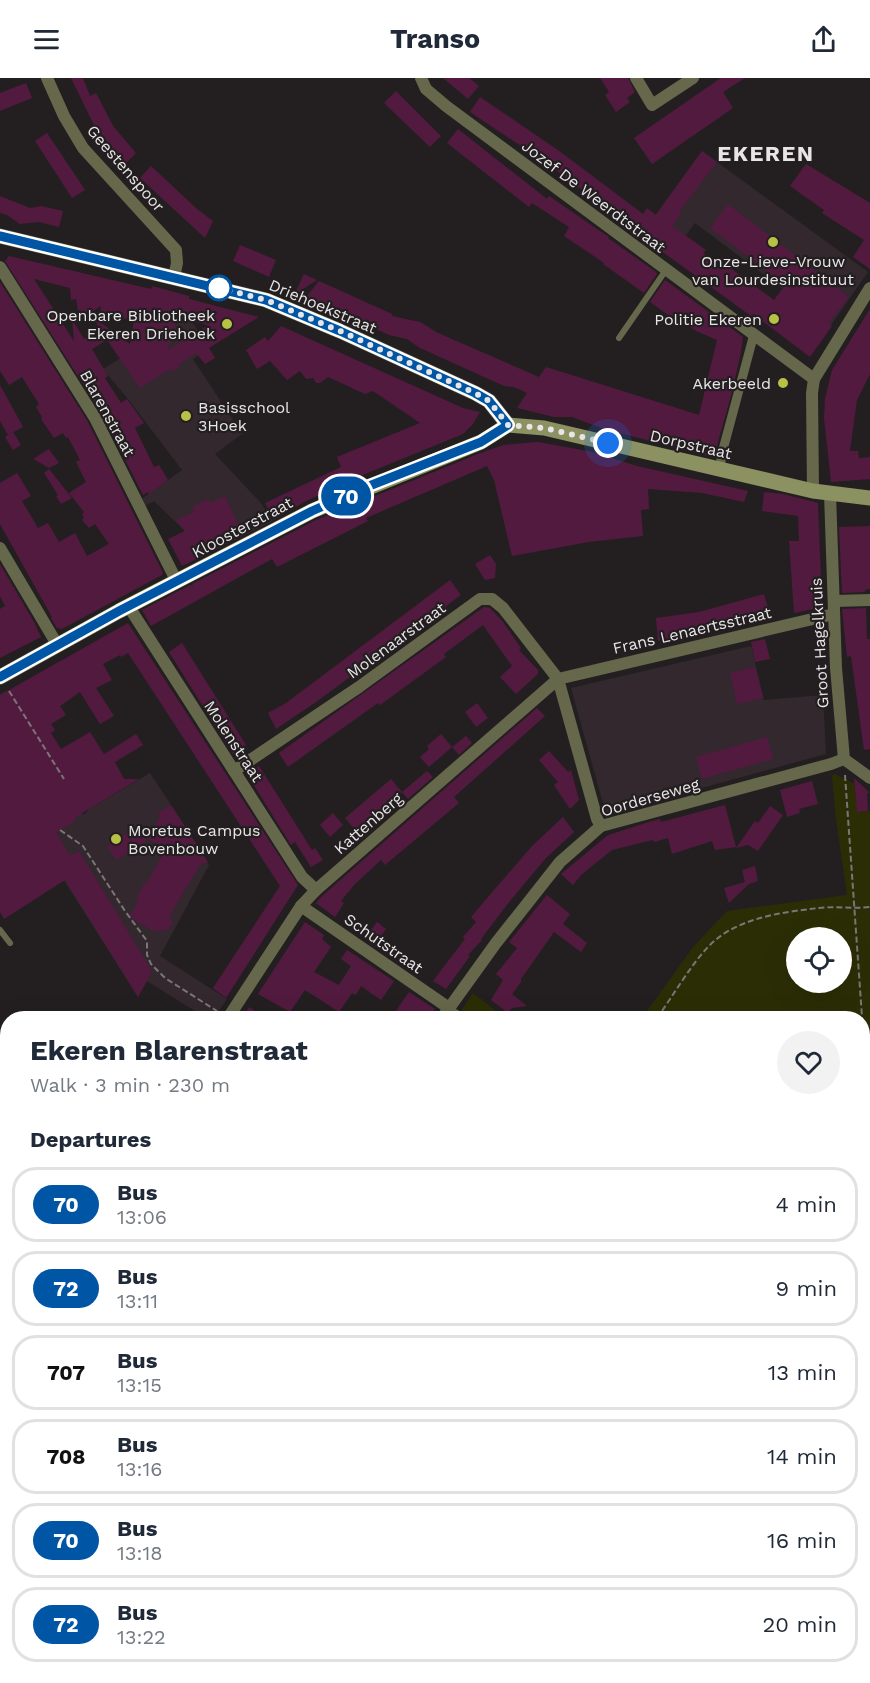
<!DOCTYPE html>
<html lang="en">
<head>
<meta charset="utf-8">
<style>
  :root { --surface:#fff; --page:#f2f2f3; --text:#1f2937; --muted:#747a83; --line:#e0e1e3 }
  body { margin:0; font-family:"Work Sans",sans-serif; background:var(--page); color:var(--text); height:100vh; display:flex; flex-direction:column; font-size:22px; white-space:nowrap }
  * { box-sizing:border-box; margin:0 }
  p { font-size:20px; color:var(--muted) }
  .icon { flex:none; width:33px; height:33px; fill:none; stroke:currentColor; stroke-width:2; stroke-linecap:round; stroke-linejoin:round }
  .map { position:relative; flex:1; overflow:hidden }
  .side { position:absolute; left:0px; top:933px; width:870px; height:672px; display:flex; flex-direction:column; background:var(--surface); border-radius:24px 24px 0 0; box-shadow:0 6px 24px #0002 }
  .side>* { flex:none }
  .badge { padding:0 12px; border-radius:20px; font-size:21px; line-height:39px }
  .buttons { position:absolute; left:786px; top:849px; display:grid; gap:12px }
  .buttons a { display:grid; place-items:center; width:66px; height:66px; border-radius:50%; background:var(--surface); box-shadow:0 6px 24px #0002; font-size:30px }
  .you { position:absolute; width:30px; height:30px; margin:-15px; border:4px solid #fff; border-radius:50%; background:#1a73e8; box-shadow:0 0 0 9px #1a73e833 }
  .map>.badge { position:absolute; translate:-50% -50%; box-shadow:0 0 0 3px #fff }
  h2 { padding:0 30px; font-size:22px; line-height:54px }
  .round { display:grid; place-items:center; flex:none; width:63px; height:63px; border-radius:32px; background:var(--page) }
  .overview { display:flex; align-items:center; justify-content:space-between; height:102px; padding:0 30px }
  h1 { font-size:28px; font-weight:700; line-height:45px }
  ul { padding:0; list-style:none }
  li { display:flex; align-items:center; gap:18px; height:75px; margin:0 12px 9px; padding:0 18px; border:3px solid var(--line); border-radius:24px }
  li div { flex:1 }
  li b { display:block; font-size:22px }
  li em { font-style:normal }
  li .badge { min-width:66px; font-weight:700; text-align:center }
  header { display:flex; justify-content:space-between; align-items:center; height:78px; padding:0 30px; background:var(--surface); font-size:27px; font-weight:700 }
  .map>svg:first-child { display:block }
  .built { fill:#32282d }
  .green { fill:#2b2e05; fill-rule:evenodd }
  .building { fill:#531a3f; fill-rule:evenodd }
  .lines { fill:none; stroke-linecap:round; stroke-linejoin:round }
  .path { stroke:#797677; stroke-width:2; stroke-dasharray:6 3; stroke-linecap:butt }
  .service { stroke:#65684b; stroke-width:6 }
  .pedestrian { stroke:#65684b; stroke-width:9 }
  .minor { stroke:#65684b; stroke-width:12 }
  .tertiary { stroke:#65684b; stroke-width:15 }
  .secondary { stroke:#8c9161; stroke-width:15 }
  .line-casing { stroke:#fff; stroke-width:14 }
  .line { stroke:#0056a4; stroke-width:9 }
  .walk { stroke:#e8e5e6; stroke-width:6; stroke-dasharray:0 10.8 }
  .poi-dot { fill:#b8c146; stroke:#231f21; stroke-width:2 }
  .stop-dot { fill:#fff; stroke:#0056a4; stroke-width:3 }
  .labels { text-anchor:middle; stroke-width:4.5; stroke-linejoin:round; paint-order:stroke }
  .street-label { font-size:16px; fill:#e8e5e6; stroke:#231f21 }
  .poi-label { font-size:16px; fill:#e8e5e6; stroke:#231f21; text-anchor:end }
  .district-label { font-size:22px; font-weight:bold; letter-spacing:1.5px; fill:#e8e5e6; stroke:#231f21 }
</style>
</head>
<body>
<header><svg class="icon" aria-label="menu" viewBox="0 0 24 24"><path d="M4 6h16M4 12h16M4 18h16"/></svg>Transo<svg class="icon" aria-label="share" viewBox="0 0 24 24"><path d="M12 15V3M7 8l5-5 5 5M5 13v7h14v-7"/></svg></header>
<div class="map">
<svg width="870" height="1605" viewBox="0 0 870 1605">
  <rect width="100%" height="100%" fill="#231f21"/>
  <g class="built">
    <path d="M702 73 868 194 831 247 695 145 670 179 640 158Z"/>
    <path d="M189 221 199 223 193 245 209 270 193 281 242 356 215 376 260 424 273 443 205 477 198 466 154 423 144 429 140 422 182 392 128 321 103 291 175 246 186 242Z"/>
    <path d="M751 568 764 622 823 617 826 676 606 736 571 610Z"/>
    <path d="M6 613 84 737 89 731 150 695 171 727 209 787 160 878 227 921 214 940H206L147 903 138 919 3 706 0 691V617Z"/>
  </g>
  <g class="green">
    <path d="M835 696 854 706 858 734 870 733V1176L863 1181 862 940H642L694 868 727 833 847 817 836 741 832 697ZM796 860H842V904H796Z"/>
    <path d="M473 915 505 940H456Z"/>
    <path d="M59 1598H105L119 1605H54Z"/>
    <path d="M690 1598H757L762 1605H700Z"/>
  </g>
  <g class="building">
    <path d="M71 0H83L90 18 96 15 113 48 136 75 125 86 94 47Z"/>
    <path d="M443 0H469L479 8 468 21Z"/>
    <path d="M600 0H628L635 14 627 20 630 24 616 34 605 17 609 14Z"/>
    <path d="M721 0H745L723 14 733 30 652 86 634 60Z"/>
    <path d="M26 5 32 20 0 33V15Z"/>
    <path d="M396 13 441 58 430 69 384 25Z"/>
    <path d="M480 19 562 75 643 136 647 130 656 137 702 73 717 84 679 134 681 136 672 148 706 172 703 175 723 189 725 186 774 222 785 207 710 150 728 126 849 219 829 245 832 248 810 279 753 236 751 238 631 151 632 150 548 86 470 34Z"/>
    <path d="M458 51 547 121 549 118 600 153 609 159 608 160 656 194 657 196 644 215 603 186 604 185 564 158 569 149 532 125 529 129 447 65Z"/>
    <path d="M47 55 85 112 72 120 35 63Z"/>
    <path d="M806 86 870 125V191L853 179 864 162 822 135 824 132 790 108Z"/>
    <path d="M151 88 197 131 213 143 205 160 140 100Z"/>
    <path d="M0 118 30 130 42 128 63 133 59 149 39 144 20 146 7 137 0 135Z"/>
    <path d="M240 167 276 182 269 199 233 183Z"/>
    <path d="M9 178 151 211 152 208 189 218V221L259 239 209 270 215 280 205 286 196 275 179 286 180 289 172 294 170 291 140 310 107 262 92 271 108 298 105 300 121 325 127 321 144 345 135 350 154 389 159 387 168 402 149 416 148 414 143 417 102 336 5 183ZM34 201 70 210 71 222 76 221 78 232 90 235 101 228 100 236 134 242 130 266 94 240 98 248 97 253 84 261 72 241 74 263ZM177 240 208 247 168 272Z"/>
    <path d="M304 196 317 202 294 217Z"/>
    <path d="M665 202 743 259 741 274 732 314 714 378 712 379 604 351 572 339H554L517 330 527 315 514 309 504 308 420 270 407 261 389 257 306 219 319 203 392 236V238L420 244 438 255 539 299 546 289 699 337 717 262 696 253 680 242 678 244 650 224Z"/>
    <path d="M0 204 88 344 163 495 162 497 62 551 57 550 51 540 52 539 0 446V405L17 395 31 418 22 423 38 450 48 445 59 464 75 455 87 478 109 466 95 446 89 450 82 442 84 440 82 436 84 434 69 415 86 404 76 384 80 382 68 359 66 360 63 355 54 360 41 341 42 339 36 329 39 326 22 299 9 307 0 293Z"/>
    <path d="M870 231V296L857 322 850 373H858L859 380 870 379V401L831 404 824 340 825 321 832 292Z"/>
    <path d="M281 248 463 330 480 334 473 346 463 356 365 396 304 424 274 442 265 425 341 389 337 379 420 345 373 313 365 316 328 299 320 305H316L313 300 306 301 300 293 287 302 270 283 257 291 246 272 265 259 268 263Z"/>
    <path d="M0 307 23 349 8 357 0 343Z"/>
    <path d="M13 354 21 367 13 372 5 359Z"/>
    <path d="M538 364 593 374 637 388 748 413 744 424 702 415 648 411 649 431 641 432 643 458 589 464 512 478 494 402 487 388 366 440 368 443 277 489 272 481 151 548 142 532 190 507 193 508 192 506 316 442 478 376 503 367Z"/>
    <path d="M49 371 59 385 49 390 33 381Z"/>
    <path d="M49 391 72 420 61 426 56 418 58 417 44 395Z"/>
    <path d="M764 414 783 416 818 425 822 529 794 535 789 463H799L798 438 762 433Z"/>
    <path d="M225 418 241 452 202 472 205 477 182 488 168 461 185 453 176 442 194 434 192 429 208 421 210 425Z"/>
    <path d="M870 448V511L865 512V514L842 515 839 449Z"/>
    <path d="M490 477 496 486 495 500 485 502 475 486Z"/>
    <path d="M0 486 34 544 41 559 0 580V531L5 528 0 518Z"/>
    <path d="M450 502 461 517 316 624 276 651 268 635 286 625Z"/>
    <path d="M764 516 770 536 658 563 656 540 699 534Z"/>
    <path d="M484 529 490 530 503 544 521 570 519 572 538 592V596L516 616 500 599 512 588 483 547 444 576 446 579 380 627 378 625 288 689 279 675Z"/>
    <path d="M866 530 867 561H870V671L864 672 851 578 847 579 842 531Z"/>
    <path d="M128 545 298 807 226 920 213 910 280 808 128 575 121 579 120 577 103 586 112 602 96 610 114 638 100 646 80 614 60 628 66 637 51 646 55 652 51 655 61 671 90 654 104 676 136 656 143 667 115 684 124 701H139L74 740 76 743 56 754 70 778 79 773 152 893 138 919 65 802 4 841 0 834V617Z"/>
    <path d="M765 561 770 581 755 584 751 564Z"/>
    <path d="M182 565 246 667 233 676 169 574Z"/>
    <path d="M755 589 763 620 737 626 730 595Z"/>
    <path d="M477 625 488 640 476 649 465 634Z"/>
    <path d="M537 630 545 638 454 719 459 725 385 787 381 782 355 806 341 823 344 825 335 839 316 825 322 818Z"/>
    <path d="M441 656 452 669 429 689 420 679 429 671 427 668Z"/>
    <path d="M466 658 472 665 459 677 452 669Z"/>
    <path d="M767 659 773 681 702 701 696 679Z"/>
    <path d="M549 673 568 694 571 692 579 722 570 731 554 707 558 704 539 682Z"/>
    <path d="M259 688 312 772 315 770 323 782 311 789 295 764 291 767 247 696Z"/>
    <path d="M427 693 433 699 408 721 402 714 356 753 345 740 391 701 402 714Z"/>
    <path d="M854 700 869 714 867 716 868 733 857 734Z"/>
    <path d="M812 703 818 726 799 731 800 735 787 739 780 712Z"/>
    <path d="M171 727 208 784 200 787 183 815 169 839 173 844 168 852 153 853 129 839 137 826 136 823 144 805H147L164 774 162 773 163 770 148 761 160 739 158 735Z"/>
    <path d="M725 727 736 769 715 772 712 763 672 776 668 760 654 764 653 762 612 772 581 797 573 807 561 796 608 757 649 744 660 741 661 744Z"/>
    <path d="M770 728 783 737 758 773 748 767 736 770 755 743 758 745Z"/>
    <path d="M333 735 343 747 330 759 320 747Z"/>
    <path d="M563 739 574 754 545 781 506 828 481 861 482 862 468 877 470 878 446 911 433 903 465 861 463 859 476 844 471 839 532 768Z"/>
    <path d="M138 748 147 763 116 782 107 768Z"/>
    <path d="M755 788 758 803 749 806 729 825 724 810 745 804 742 792Z"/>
    <path d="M547 817 570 836 563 846 587 865 581 874 554 854 521 901V904L512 916 527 928 512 930 508 935 491 922 503 902 496 896 517 870 509 864Z"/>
    <path d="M305 844 324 857 322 861 331 869 314 894 339 907 351 888 341 881 347 872 394 903 381 922 361 908 356 917 352 915 339 934 305 912 290 934 258 916Z"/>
    <path d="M377 844 386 851 376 865 367 858Z"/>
    <path d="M409 914 435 931 429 940H391Z"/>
    <path d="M249 929 266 940H242Z"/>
  </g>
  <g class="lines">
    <g class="path">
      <path d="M9 613 64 701"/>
      <path d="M845 697 866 996"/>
      <path d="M60 752 83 768 125 833 147 863V877L151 886 165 900 217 933"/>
      <path d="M657 940C673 918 690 888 708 869 735 840 782 834 819 830 836 828 853 831 870 829"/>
      <path d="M862 998 870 995"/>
      <path d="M112 1598 127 1605"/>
      <path d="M0 1601 7 1605"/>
      <path d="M51 1605 55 1598"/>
      <path d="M66 1605 68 1598"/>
      <path d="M142 1605 146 1598"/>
      <path d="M299 1605 303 1598"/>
      <path d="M456 1605 460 1598"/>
    </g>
    <g class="service">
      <path d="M619 260 666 192"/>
      <path d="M0 852 10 865"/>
      <path d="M449 930 465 940"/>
    </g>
    <path class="pedestrian" d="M721 392V379L754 256"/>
    <g class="minor">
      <path d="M47 0 64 38 83 70 176 172 177 185 174 199"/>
      <path d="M421 0 426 11 446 28 814 301"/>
      <path d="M636 0 652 27 693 0"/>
      <path d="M0 189 95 340 177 504"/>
      <path d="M813 413 812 315 814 301 870 210"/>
      <path d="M830 416 836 590 844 681 870 700"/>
      <path d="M0 470 58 568"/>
      <path d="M834 523 870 522"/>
      <path d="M129 529 302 799 316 812"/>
      <path d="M234 693 359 609 480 521H492L503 530 558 601 597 741 601 748"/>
      <path d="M301 828 449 930"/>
      <path d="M228 940 301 828 316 812 558 601 834 536"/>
      <path d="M442 940 496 865 560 784 601 748 831 686 844 681"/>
      <path d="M0 1291 8 1280"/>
      <path d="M0 1360 8 1364"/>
      <path d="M862 1426 870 1420"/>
      <path d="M0 1523 8 1527"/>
      <path d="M770 1598 775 1605"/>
      <path d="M226 1605 230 1598"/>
      <path d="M378 1605 382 1598"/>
      <path d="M535 1605 539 1598"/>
    </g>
    <path class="tertiary" d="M0 158 266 222 340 253 475 315 489 323 508 347"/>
    <path class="secondary" d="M0 599 119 533 312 433 481 364 508 347 544 350 813 413 870 420"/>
  </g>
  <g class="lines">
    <g class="line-casing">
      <path id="line" d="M0 158 266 222 340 253 475 315 489 323 508 347 481 364 364 410 312 433 119 533 0 599"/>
    </g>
    <use href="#line" class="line"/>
    <path class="walk" d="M219 210 266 222 340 253 475 315 489 323 508 347 544 350 608 365"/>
  </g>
  <g class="poi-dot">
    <circle cx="773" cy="164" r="6"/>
    <circle cx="774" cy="241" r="6"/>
    <circle cx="227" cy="246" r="6"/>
    <circle cx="783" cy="305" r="6"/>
    <circle cx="186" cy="338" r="6"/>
    <circle cx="116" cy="761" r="6"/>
  </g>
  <circle class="stop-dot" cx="219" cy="210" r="12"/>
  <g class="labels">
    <g class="street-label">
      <text transform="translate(126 90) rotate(49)" y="6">Geestenspoor</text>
      <text transform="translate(594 118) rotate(37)" y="6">Jozef De Weerdtstraat</text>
      <text transform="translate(323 228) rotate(23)" y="6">Driehoekstraat</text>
      <text transform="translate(108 335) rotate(61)" y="6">Blarenstraat</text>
      <text transform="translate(691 366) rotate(13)" y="6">Dorpstraat</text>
      <text transform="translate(242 449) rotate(-28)" y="6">Kloosterstraat</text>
      <text transform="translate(692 552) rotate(-13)" y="6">Frans Lenaertsstraat</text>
      <text transform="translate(396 562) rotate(-36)" y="6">Molenaarstraat</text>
      <text transform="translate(819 565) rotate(-93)" y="6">Groot Hagelkruis</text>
      <text transform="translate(234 663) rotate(57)" y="6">Molenstraat</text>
      <text transform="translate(650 719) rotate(-16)" y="6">Oorderseweg</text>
      <text transform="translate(368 745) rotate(-41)" y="6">Kattenberg</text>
      <text transform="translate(384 865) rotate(35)" y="6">Schutstraat</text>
    </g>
    <g class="poi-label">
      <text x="773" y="189" text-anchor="middle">Onze-Lieve-Vrouw<tspan x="773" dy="18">van Lourdesinstituut</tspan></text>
      <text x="215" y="243">Openbare Bibliotheek<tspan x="215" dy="18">Ekeren Driehoek</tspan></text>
      <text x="762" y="247">Politie Ekeren</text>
      <text x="771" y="311">Akerbeeld</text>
      <text x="198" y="335" text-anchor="start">Basisschool<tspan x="198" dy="18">3Hoek</tspan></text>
      <text x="128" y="758" text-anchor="start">Moretus Campus<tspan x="128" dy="18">Bovenbouw</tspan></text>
    </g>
    <g class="district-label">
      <text x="766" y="83">EKEREN</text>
    </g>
  </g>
</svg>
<div class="buttons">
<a><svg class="icon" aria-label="locate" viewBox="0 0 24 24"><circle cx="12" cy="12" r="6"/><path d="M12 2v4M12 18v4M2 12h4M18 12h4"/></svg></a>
</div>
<div class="you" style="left:608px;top:365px"></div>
<b class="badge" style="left:346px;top:418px;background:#0056a4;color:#fff">70</b>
<section class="side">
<div class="overview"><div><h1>Ekeren Blarenstraat</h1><p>Walk · 3 min · 230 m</p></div><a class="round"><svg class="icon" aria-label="heart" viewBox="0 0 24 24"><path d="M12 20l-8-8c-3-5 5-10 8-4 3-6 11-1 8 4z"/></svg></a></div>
<h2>Departures</h2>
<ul>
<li><span class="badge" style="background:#0056a4;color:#fff">70</span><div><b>Bus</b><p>13:06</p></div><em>4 min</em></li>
<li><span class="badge" style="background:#0056a4;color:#fff">72</span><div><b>Bus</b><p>13:11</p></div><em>9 min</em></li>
<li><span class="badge" style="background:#fff;color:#111">707</span><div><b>Bus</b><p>13:15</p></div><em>13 min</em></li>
<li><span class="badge" style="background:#fff;color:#111">708</span><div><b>Bus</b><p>13:16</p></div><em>14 min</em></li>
<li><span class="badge" style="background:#0056a4;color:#fff">70</span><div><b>Bus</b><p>13:18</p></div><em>16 min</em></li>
<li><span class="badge" style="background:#0056a4;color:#fff">72</span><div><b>Bus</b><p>13:22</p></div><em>20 min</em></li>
</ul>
</section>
</div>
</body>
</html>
